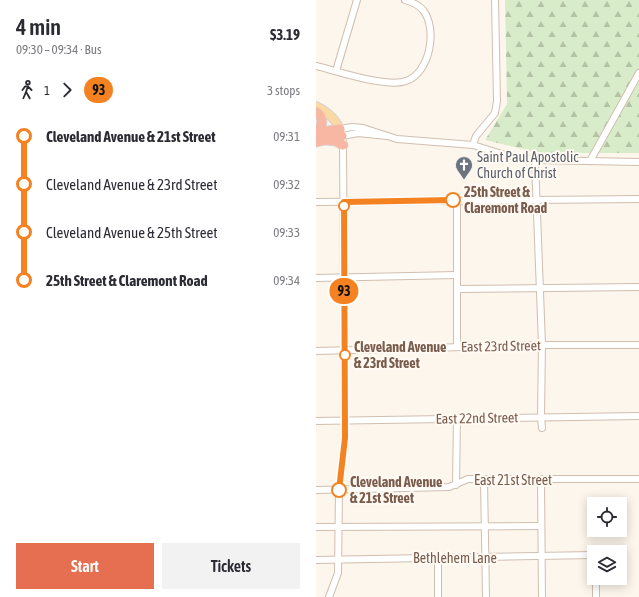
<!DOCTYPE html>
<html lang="en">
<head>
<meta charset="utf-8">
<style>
  :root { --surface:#fff; --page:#f2f2f3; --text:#2b2b33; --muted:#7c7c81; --accent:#e76f51 }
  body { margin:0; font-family:"Asap Condensed",sans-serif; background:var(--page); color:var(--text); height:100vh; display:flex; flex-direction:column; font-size:15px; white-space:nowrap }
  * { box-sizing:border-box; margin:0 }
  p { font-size:13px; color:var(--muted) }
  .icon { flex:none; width:22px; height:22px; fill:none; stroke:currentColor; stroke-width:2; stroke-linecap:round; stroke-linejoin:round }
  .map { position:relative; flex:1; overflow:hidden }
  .details { display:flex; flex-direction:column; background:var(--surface); width:316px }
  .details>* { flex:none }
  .badge { padding:0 8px; border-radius:13px; font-size:14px; line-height:26px }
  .buttons { position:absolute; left:271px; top:497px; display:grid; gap:8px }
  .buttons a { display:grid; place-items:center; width:40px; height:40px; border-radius:0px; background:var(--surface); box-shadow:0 2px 10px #0003; font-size:20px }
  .map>.badge { position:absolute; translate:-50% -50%; box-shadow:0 0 0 2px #fff }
  .legs { display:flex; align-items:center; gap:6px; height:44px; padding:0 16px; font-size:13px }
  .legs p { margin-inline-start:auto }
  .overview { display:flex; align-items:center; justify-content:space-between; height:68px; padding:0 16px }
  h1 { font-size:22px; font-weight:600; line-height:30px }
  .cta { display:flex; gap:8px; margin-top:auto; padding:8px 16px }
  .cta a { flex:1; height:46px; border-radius:0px; background:var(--accent); color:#fff; font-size:16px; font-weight:600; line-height:46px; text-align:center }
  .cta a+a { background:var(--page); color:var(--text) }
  ul { padding:0 16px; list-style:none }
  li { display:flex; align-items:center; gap:14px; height:48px; font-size:15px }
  li i { display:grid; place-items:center; width:6px; height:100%; margin:0 5px; background:currentColor }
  li i::after { content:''; width:10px; height:10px; margin:-5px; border:3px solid; border-radius:50%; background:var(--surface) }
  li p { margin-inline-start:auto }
  li:first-child i { background:linear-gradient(#0000 50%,currentColor 0) }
  li:last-child i { background:linear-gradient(currentColor 50%,#0000 0) }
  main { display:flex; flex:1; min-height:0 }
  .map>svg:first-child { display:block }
  .forest { fill:url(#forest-firs) }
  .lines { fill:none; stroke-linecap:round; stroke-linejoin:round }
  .minor-casing { stroke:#d1beb0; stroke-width:8 }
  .major-casing { stroke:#dad1cd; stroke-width:10 }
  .highway-casing { stroke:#dad1cd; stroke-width:11 }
  .minor { stroke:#fff; stroke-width:6 }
  .major { stroke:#fbd9a5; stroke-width:8 }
  .highway { stroke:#f7b7a3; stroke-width:9 }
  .line-1-casing { stroke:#fff; stroke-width:9 }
  .line-1 { stroke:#f58220; stroke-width:6 }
  .stop-1-dot { fill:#fff; stroke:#f58220; stroke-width:2 }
  .labels { text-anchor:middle; stroke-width:4; stroke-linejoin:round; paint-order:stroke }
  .worship-label { font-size:14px; fill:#5b616d; stroke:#fffaf3; text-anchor:start }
  .stop-label { font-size:14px; font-weight:bold; fill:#7a5c4d; stroke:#fffaf3; text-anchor:start }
  .street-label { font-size:14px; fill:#7a5c4d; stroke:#fffaf3 }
</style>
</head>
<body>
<main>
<section class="details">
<div class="overview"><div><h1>4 min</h1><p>09:30 – 09:34 · Bus</p></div><b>$3.19</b></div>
<div class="legs"><svg class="icon" aria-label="walk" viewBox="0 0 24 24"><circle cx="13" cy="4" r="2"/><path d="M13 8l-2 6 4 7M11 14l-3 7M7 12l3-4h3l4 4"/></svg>1<svg class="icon" aria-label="forward" viewBox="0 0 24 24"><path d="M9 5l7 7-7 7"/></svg><b class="badge" style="background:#f58220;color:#111">93</b><p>3 stops</p></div>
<ul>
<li><i style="color:#f58220"></i><b>Cleveland Avenue &amp; 21st Street</b><p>09:31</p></li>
<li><i style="color:#f58220"></i><span>Cleveland Avenue &amp; 23rd Street</span><p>09:32</p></li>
<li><i style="color:#f58220"></i><span>Cleveland Avenue &amp; 25th Street</span><p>09:33</p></li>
<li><i style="color:#f58220"></i><b>25th Street &amp; Claremont Road</b><p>09:34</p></li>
</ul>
<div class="cta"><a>Start</a><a>Tickets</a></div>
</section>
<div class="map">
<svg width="323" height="597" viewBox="0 0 323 597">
  <defs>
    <pattern id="forest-firs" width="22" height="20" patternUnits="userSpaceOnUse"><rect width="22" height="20" fill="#d8ecc9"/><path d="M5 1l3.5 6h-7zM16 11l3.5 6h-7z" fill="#b4c2a5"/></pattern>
  </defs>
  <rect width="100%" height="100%" fill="#fdf6ec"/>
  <path class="forest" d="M189 0H323V153H224L169 140 191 104Z"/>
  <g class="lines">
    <g class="minor-casing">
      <g id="minor">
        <path d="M0 66C21 71 71 88 90 81 114 73 122 29 107 10 102 4 96 2 89 0"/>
        <path d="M20 71 41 0"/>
        <path d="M24 129 36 127 47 128 81 139 157 145 189 155 219 160 323 162"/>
        <path d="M157 145 160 136 179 113 181 101 179 0"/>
        <path d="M219 160 226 345 225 417 226 428"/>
        <path d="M274 161 323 73"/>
        <path d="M141 200V347"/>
        <path d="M0 202 323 199"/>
        <path d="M0 278 141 275"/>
        <path d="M141 289 323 287"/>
        <path d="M0 351 226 345H323"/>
        <path d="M0 421 323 416"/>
        <path d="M168 479 170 597"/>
        <path d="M225 480 226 597"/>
        <path d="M140 485 141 418"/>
        <path d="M0 490 133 487 152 479H323"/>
        <path d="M0 527 225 526"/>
        <path d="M122 558V597"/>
        <path d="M0 560 278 555"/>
        <path d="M280 578V597"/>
        <path d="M13 597 22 573 23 490 29 438 27 145 26 136 42 133 71 136"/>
      </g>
    </g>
    <g class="major-casing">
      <path id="major" d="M0 106C12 112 22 120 25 134"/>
    </g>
    <g class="highway-casing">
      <g id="highway">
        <path d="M0 132C7 126 8 119 1 112"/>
        <path d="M0 133 24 129"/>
        <path d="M11 140 20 141 27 145"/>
        <path d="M0 142 26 136"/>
      </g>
    </g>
    <use href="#minor" class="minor"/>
    <use href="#major" class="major"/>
    <use href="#highway" class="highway"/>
  </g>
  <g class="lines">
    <g class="line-1-casing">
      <path id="line-1" d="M23 490 29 438 28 202 137 200"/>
    </g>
    <use href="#line-1" class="line-1"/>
  </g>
  <defs>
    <g id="church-pin" transform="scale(0.9)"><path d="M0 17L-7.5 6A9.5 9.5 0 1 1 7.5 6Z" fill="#6b7280" stroke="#fffaf3"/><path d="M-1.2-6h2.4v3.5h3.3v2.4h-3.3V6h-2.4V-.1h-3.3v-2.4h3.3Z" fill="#fff"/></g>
  </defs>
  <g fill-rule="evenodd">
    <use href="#church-pin" x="148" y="165"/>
  </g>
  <g class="stop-1-dot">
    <circle cx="137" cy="200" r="7"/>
    <circle cx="28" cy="206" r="5"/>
    <circle cx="29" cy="355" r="5"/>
    <circle cx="23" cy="490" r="7"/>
  </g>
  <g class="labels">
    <g class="worship-label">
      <text x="161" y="162">Saint Paul Apostolic<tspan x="161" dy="16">Church of Christ</tspan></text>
    </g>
    <g class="stop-label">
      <text x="148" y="197">25th Street &amp;<tspan x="148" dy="16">Claremont Road</tspan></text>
      <text x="38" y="352">Cleveland Avenue<tspan x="38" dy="16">&amp; 23rd Street</tspan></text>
      <text x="34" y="487">Cleveland Avenue<tspan x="34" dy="16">&amp; 21st Street</tspan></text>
    </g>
    <g class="street-label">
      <text transform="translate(185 346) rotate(-1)" y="5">East 23rd Street</text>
      <text transform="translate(161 418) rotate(-1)" y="5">East 22nd Street</text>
      <text x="197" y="485">East 21st Street</text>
      <text x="139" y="563">Bethlehem Lane</text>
    </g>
  </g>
</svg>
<div class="buttons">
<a><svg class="icon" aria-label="locate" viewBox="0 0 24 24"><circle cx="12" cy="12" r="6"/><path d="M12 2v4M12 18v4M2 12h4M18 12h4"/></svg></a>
<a><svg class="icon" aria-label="layers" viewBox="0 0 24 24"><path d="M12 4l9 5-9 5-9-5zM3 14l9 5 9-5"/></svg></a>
</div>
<b class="badge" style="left:28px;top:291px;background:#f58220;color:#111">93</b>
</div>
</main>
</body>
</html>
